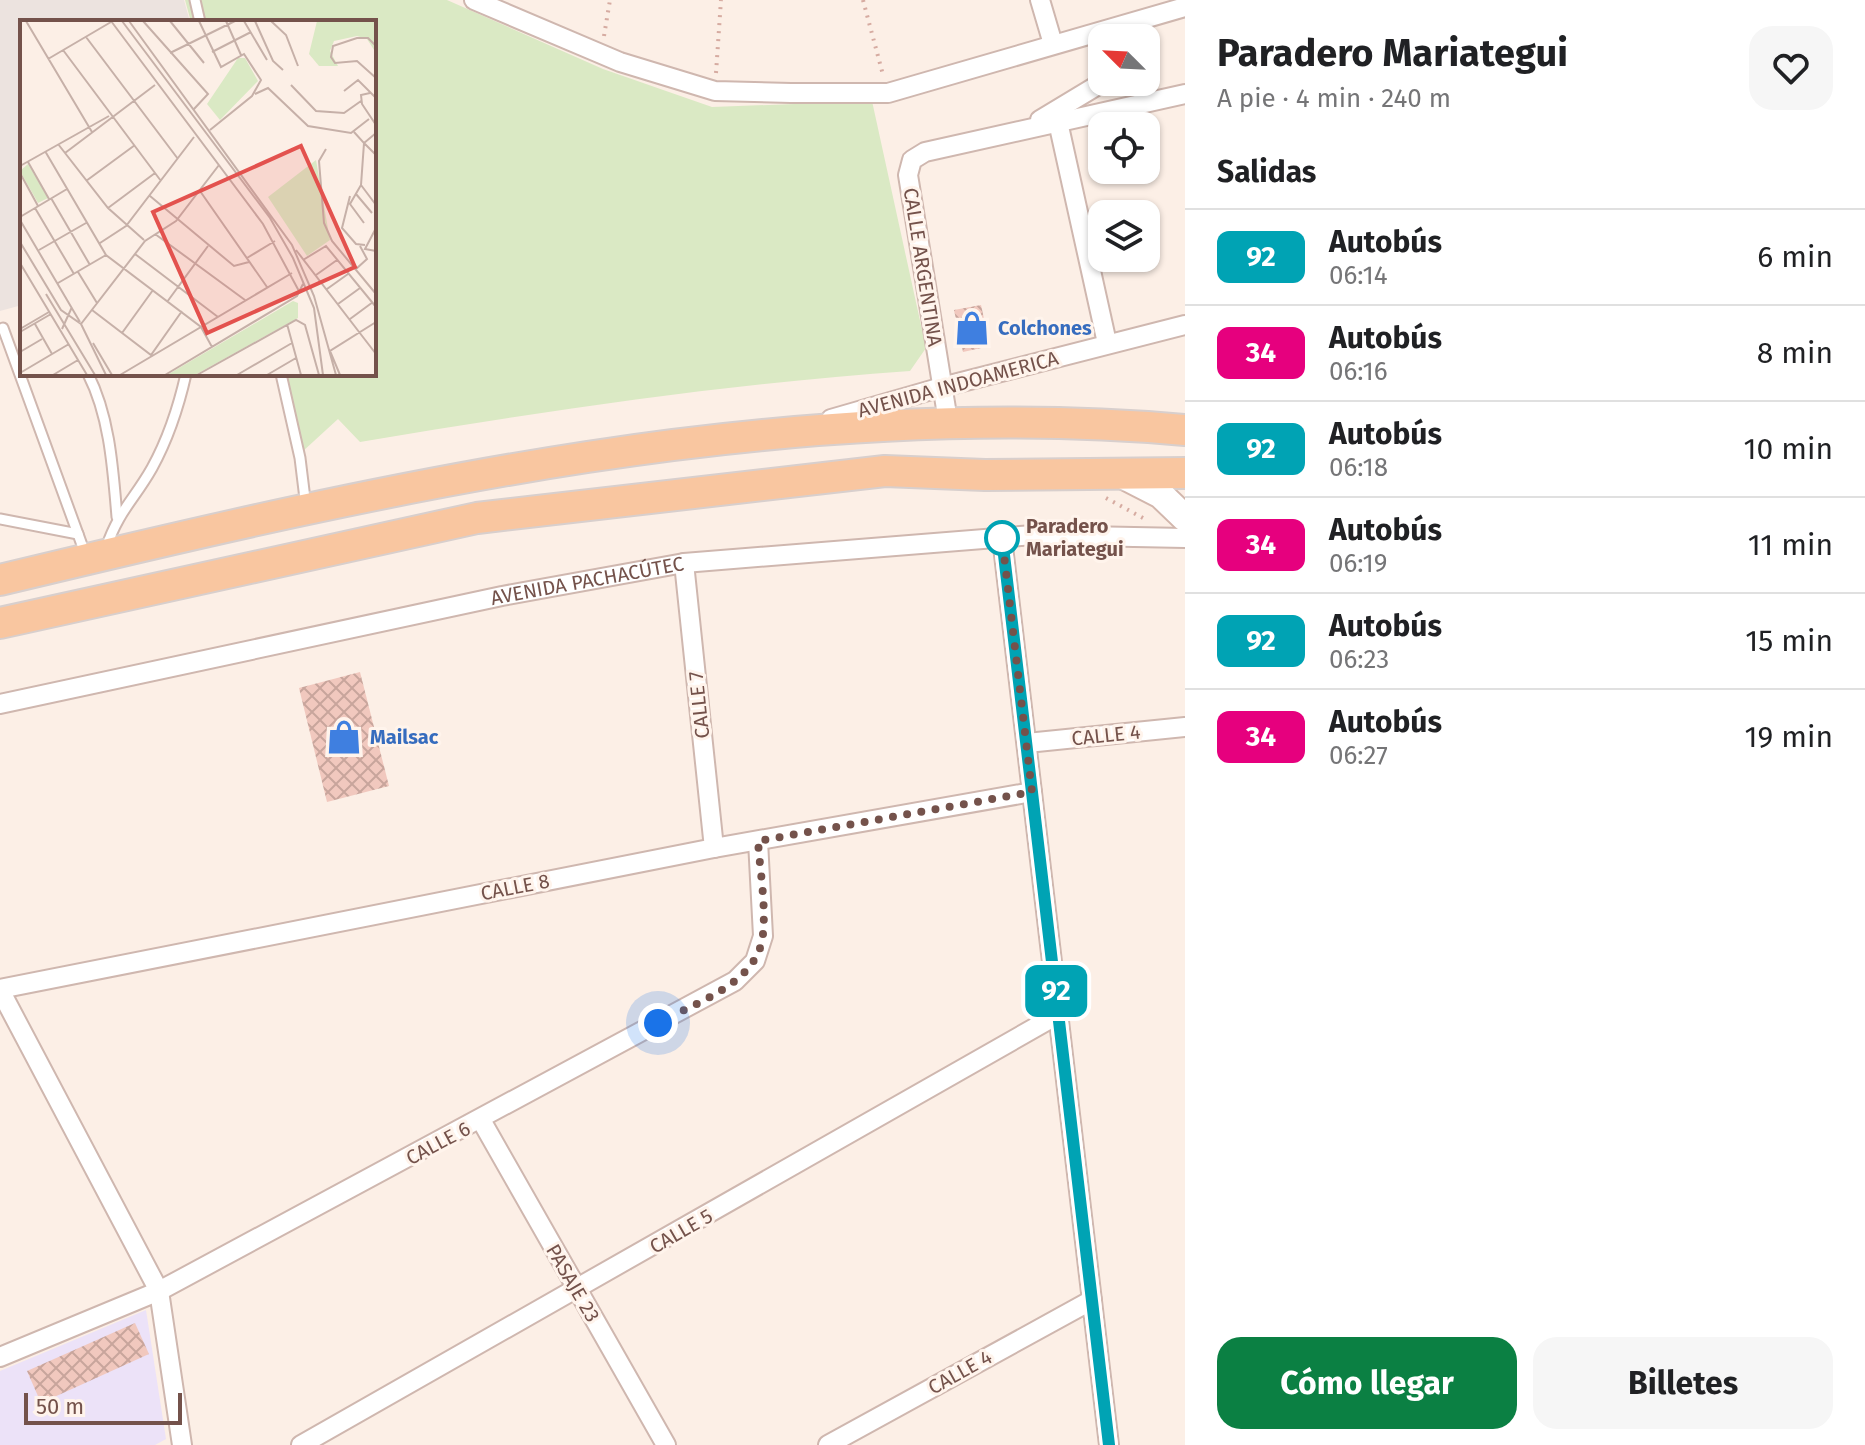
<!DOCTYPE html>
<html lang="es">
<head>
<meta charset="utf-8">
<style>
  :root { --surface:#fff; --page:#f6f6f6; --text:#202124; --muted:#757577; --line:#e0e0e0; --accent:#0b8043 }
  body { margin:0; font-family:"Fira Sans",sans-serif; background:var(--page); color:var(--text); height:100vh; display:flex; flex-direction:column; font-size:30px; white-space:nowrap }
  * { box-sizing:border-box; margin:0 }
  p { font-size:26px; color:var(--muted) }
  .icon { flex:none; width:44px; height:44px; fill:none; stroke:currentColor; stroke-width:2; stroke-linecap:round; stroke-linejoin:round }
  .map { position:relative; flex:1; overflow:hidden }
  .panel { display:flex; flex-direction:column; background:var(--surface); width:680px }
  .panel>* { flex:none }
  .badge { padding:0 16px; border-radius:12px; font-size:28px; line-height:52px }
  .needle { width:52px; rotate:294deg }
  .fabs { position:absolute; left:1088px; top:24px; display:grid; gap:16px }
  .fabs a { display:grid; place-items:center; width:72px; height:72px; border-radius:16px; background:var(--surface); box-shadow:0 2px 6px #0004; font-size:40px }
  .scale { position:absolute; left:24px; bottom:20px; width:158px; box-sizing:border-box; padding-left:8px; border:4px solid #74524b; border-top:0; font-size:22px; line-height:28px; white-space:nowrap; color:#74524b; -webkit-text-stroke:6px #fff4ec; paint-order:stroke }
  .you { position:absolute; width:40px; height:40px; margin:-20px; border:6px solid #fff; border-radius:50%; background:#1a73e8; box-shadow:0 0 0 12px #1a73e833 }
  .map>.badge { position:absolute; translate:-50% -50%; box-shadow:0 0 0 4px #fff }
  h2 { padding:0 32px; font-size:30px; line-height:72px }
  .round { display:grid; place-items:center; flex:none; width:84px; height:84px; border-radius:24px; background:var(--page) }
  .summary { display:flex; align-items:center; justify-content:space-between; height:136px; padding:0 32px }
  h1 { font-size:38px; font-weight:700; line-height:60px }
  .action { display:flex; gap:16px; margin-top:auto; padding:16px 32px }
  .action a { flex:1; height:92px; border-radius:24px; background:var(--accent); color:#fff; font-size:32px; font-weight:700; line-height:92px; text-align:center }
  .action a+a { background:var(--page); color:var(--text) }
  ul { padding:0; list-style:none }
  li { display:flex; align-items:center; gap:24px; height:96px; padding:0 32px; border-top:2px solid var(--line) }
  li div { flex:1 }
  li b { display:block; font-size:30px }
  li em { font-style:normal }
  li .badge { min-width:88px; font-weight:700; text-align:center }
  main { display:flex; flex:1; min-height:0 }
  .map>svg:first-child { display:block }
  .industrial { fill:#ece3df }
  .education { fill:#ece2f8 }
  .green { fill:#dae9c4 }
  .building { fill:url(#building-cross-hatch) }
  .lines { fill:none; stroke-linecap:round; stroke-linejoin:round }
  .lane-casing { stroke:#cfb7af; stroke-width:13 }
  .street-casing { stroke:#cfb7af; stroke-width:22 }
  .secondary-casing { stroke:#d2b6ac; stroke-width:30 }
  .primary-casing { stroke:#d8cfcd; stroke-width:34 }
  .path { stroke:#d6aba1; stroke-width:4; stroke-dasharray:2 6; stroke-linecap:butt }
  .lane { stroke:#fff; stroke-width:9 }
  .street { stroke:#fff; stroke-width:18 }
  .secondary { stroke:#fff; stroke-width:26 }
  .primary { stroke:#f9c6a0; stroke-width:30 }
  .line-casing { stroke:#fff; stroke-width:18 }
  .line { stroke:#00a3b4; stroke-width:12 }
  .walk { stroke:#74524b; stroke-width:8; stroke-dasharray:0 14.4 }
  .stop-dot { fill:#fff; stroke:#00a3b4; stroke-width:4 }
  .labels { text-anchor:middle; stroke-width:6; stroke-linejoin:round; paint-order:stroke }
  .street-label { font-size:20px; fill:#74524b; stroke:#fff4ec }
  .shop-label { font-size:20px; font-weight:bold; fill:#366cbe; stroke:#fff4ec; text-anchor:start }
  .stop-label { font-size:20px; font-weight:bold; fill:#74524b; stroke:#fff4ec; text-anchor:start }
  .inset-road { fill:none; stroke:#c6b0a8; stroke-width:2 }
  .view { fill:#e3524e; fill-opacity:0.15; stroke:#e3524e; stroke-width:4 }
  .inset-edge { fill:none; stroke:#74524b; stroke-width:4 }
</style>
</head>
<body>
<main>
<div class="map">
<svg width="1185" height="1445" viewBox="0 0 1185 1445">
  <defs>
    <pattern id="building-cross-hatch" width="8" height="8" patternUnits="userSpaceOnUse" patternTransform="scale(2)"><rect width="8" height="8" fill="#f1c8be"/><path d="M0 0l8 8M0 8l8-8" fill="none" stroke="#c8a59c"/></pattern>
  </defs>
  <rect width="100%" height="100%" fill="#fcefe6"/>
  <path class="industrial" d="M0 0H184L190 22H22V305L0 311Z"/>
  <path class="education" d="M146 1310 166 1439 155 1445H0V1371Z"/>
  <path class="green" d="M185 0H447L603 69 712 107 872 101 926 348 910 371C725 384 543 411 360 442L338 419 302 452 282 374H374V22H191Z"/>
  <g class="building">
    <path d="M981 305 990 346 963 352 954 310Z"/>
    <path d="M360 672 389 786 327 802 299 688Z"/>
    <path d="M135 1323 149 1354 41 1403 27 1371Z"/>
  </g>
  <g class="lines">
    <g class="lane-casing">
      <g id="lane">
        <path d="M195 0 200 22"/>
        <path d="M3 328 86 556"/>
        <path d="M88 374C110 417 113 470 117 517"/>
        <path d="M281 374 300 458 306 507"/>
        <path d="M0 519 78 534"/>
        <path d="M106 548C119 510 134 500 152 468 168 439 179 405 186 374"/>
      </g>
    </g>
    <g class="street-casing">
      <g id="street">
        <path d="M474 0 620 62 715 91 791 93H888L1185 7"/>
        <path d="M1040 0 1053 44"/>
        <path d="M1040 120 1103 82"/>
        <path d="M1058 122 1107 343"/>
        <path d="M831 419 942 387 1185 325"/>
        <path d="M948 421 908 175 912 160 925 152 1185 94"/>
        <path d="M1002 538 1109 1445"/>
        <path d="M684 563 714 848"/>
        <path id="s1" d="M0 704 502 596 684 563 1033 535 1185 538"/>
        <path d="M1027 743 1185 727"/>
        <path d="M0 989 714 848 1032 792"/>
        <path d="M0 990 159 1291 182 1445"/>
        <path d="M481 1120 666 1445"/>
        <path d="M0 1357 159 1291 735 981 755 961 763 936 758 841"/>
        <path d="M301 1445 1059 1014"/>
        <path d="M828 1445 1092 1300"/>
      </g>
    </g>
    <g class="secondary-casing">
      <path id="secondary" d="M1120 474 1161 495 1185 518"/>
    </g>
    <g class="primary-casing">
      <g id="primary">
        <path d="M0 580C386 487 785 395 1185 430"/>
        <path d="M0 623 477 518 885 471 985 475 1185 473"/>
      </g>
    </g>
    <g class="path">
      <path d="M863 0 883 75"/>
      <path d="M604 36 610 0"/>
      <path d="M716 73 721 0"/>
      <path d="M1106 498 1143 518"/>
    </g>
    <use href="#lane" class="lane"/>
    <use href="#street" class="street"/>
    <use href="#secondary" class="secondary"/>
    <use href="#primary" class="primary"/>
  </g>
  <g class="lines">
    <g class="line-casing">
      <path id="line" d="M1002 538 1109 1445"/>
    </g>
    <use href="#line" class="line"/>
    <path class="walk" d="M658 1023C695 1003 759 983 763 934 766 904 760 871 758 841L1032 792 1002 538"/>
  </g>
  <defs>
    <g id="shop-bare" transform="scale(2.76)"><path d="M-5-2.5h2.3a2.7 3.5 0 0 1 5.4 0H5L5.5 6h-11ZM-1.5-2.5h3a1.5 2.3 0 0 0-3 0Z" fill="#3f7fe0" stroke="#fff4ec" stroke-width="2.5" paint-order="stroke"/></g>
  </defs>
  <g fill-rule="evenodd">
    <use href="#shop-bare" x="972" y="328"/>
    <use href="#shop-bare" x="344" y="737"/>
  </g>
  <circle class="stop-dot" cx="1002" cy="538" r="16"/>
  <g class="labels">
    <g class="street-label">
      <text transform="translate(923 267) rotate(81)" y="7">CALLE ARGENTINA</text>
      <text transform="translate(958 384) rotate(-15)" y="7">AVENIDA INDOAMERICA</text>
      <text dy="7" stroke="none"><textPath href="#s1" startOffset="600">AVENIDA PACHACÚTEC</textPath></text>
      <text transform="translate(699 705) rotate(-96)" y="7">CALLE 7</text>
      <text transform="translate(1106 735) rotate(-6)" y="7">CALLE 4</text>
      <text transform="translate(515 887) rotate(-11)" y="7">CALLE 8</text>
      <text transform="translate(438 1143) rotate(-28)" y="7">CALLE 6</text>
      <text transform="translate(681 1231) rotate(-30)" y="7">CALLE 5</text>
      <text transform="translate(573 1283) rotate(60)" y="7">PASAJE 23</text>
      <text transform="translate(960 1372) rotate(-29)" y="7">CALLE 4</text>
    </g>
    <g class="shop-label">
      <text x="998" y="335">Colchones</text>
      <text x="370" y="744">Mailsac</text>
    </g>
    <g class="stop-label">
      <text x="1026" y="533">Paradero<tspan x="1026" dy="23">Mariategui</tspan></text>
    </g>
  </g>
  <g transform="translate(20 20)">
    <rect width="356" height="356" fill="#fcefe6"/>
    <path d="M297 1H356V33L347 19 337 16 314 21 310 31 318 46H299L289 34ZM218 38H225L238 61 200 100 187 84ZM296 140 310 220 287 236 248 177Z" fill="#dae9c4"/>
    <path d="M8 144 28 178 18 183 0 151ZM273 281 278 283V298L175 355H147Z" fill="#dae9c4"/>
    <path class="inset-road" d="M6 1 72 112M91 1 243 204 280 273M102 1 250 198 273 238 294 288 303 355M109 1 272 225 294 276 316 355M123 1 188 74 174 89M150 1 184 43M179 1 201 47 224 34 241 60 232 76 190 110M206 1 221 35M224 1 247 40M235 1 253 41 263 50M251 1 266 15 278 46M66 17 158 139M356 26 348 18H337L313 26 311 37 315 43 337 41 356 58M43 30 141 161M192 32 231 12M150 33 215 1M28 39 91 2M271 65 296 91 324 93 341 81M324 71 338 60 356 78M350 73 341 75 342 84 356 105M235 74 248 68 288 106 331 113 349 99M334 112 344 123 341 165 330 184 344 203M356 113 344 123 356 135M38 124 88 188 124 220M306 129 299 141 304 203 312 221 356 274M25 131 86 235 181 307 192 327M45 133 135 65M8 142 29 179M0 146 89 96M0 153 18 186M66 161 115 125M341 165 356 185M180 171 247 267M336 174 352 193M130 176 214 246 229 242M330 176 322 208 336 224 345 225M31 178 70 245M15 188 54 254M88 188 135 153M0 197 47 169M0 200 60 302M356 208 345 229 356 231M135 214 225 280M0 222 41 290 61 304 86 355M80 223 106 206 174 117M19 230 66 203M276 230 356 334M115 234 198 297M227 238 255 221M283 240 306 226 356 287M0 243 67 355M336 249 347 239 340 226M58 252 77 283M296 255 317 240M38 263 86 235M307 269 328 254M26 274 75 355M147 282 188 226M318 284 340 268M72 290 131 335 162 291M330 299 353 282M15 304 32 334M61 304 125 221 156 201 199 145M267 304 281 355M0 309 29 292M42 309 52 287M0 312 31 294M102 313 133 270M73 323 92 355M0 332 22 319M0 353 49 324M33 355 58 340M100 355 272 253M145 355 277 276 283 264M177 355 276 300 285 305 299 355M217 355 272 323M247 355 276 338M320 355 310 331 356 302"/>
    <path class="view" d="M281 126 335 247 187 313 133 192Z"/>
    <rect width="356" height="356" class="inset-edge"/>
  </g>
</svg>
<div class="fabs">
<a><svg class="needle" viewBox="-14 -14 28 28"><path d="M0-13l5 13h-10z" fill="#e53935"/><path d="M0 13l5-13h-10z" fill="#757577"/></svg></a>
<a><svg class="icon" aria-label="locate" viewBox="0 0 24 24"><circle cx="12" cy="12" r="6"/><path d="M12 2v4M12 18v4M2 12h4M18 12h4"/></svg></a>
<a><svg class="icon" aria-label="layers" viewBox="0 0 24 24"><path d="M12 4l9 5-9 5-9-5zM3 14l9 5 9-5"/></svg></a>
</div>
<div class="scale">50 m</div>
<div class="you" style="left:658px;top:1023px"></div>
<b class="badge" style="left:1056px;top:991px;background:#00a3b4;color:#fff">92</b>
</div>
<section class="panel">
<div class="summary"><div><h1>Paradero Mariategui</h1><p>A pie · 4 min · 240 m</p></div><a class="round"><svg class="icon" aria-label="heart" viewBox="0 0 24 24"><path d="M12 20l-8-8c-3-5 5-10 8-4 3-6 11-1 8 4z"/></svg></a></div>
<h2>Salidas</h2>
<ul>
<li><span class="badge" style="background:#00a3b4;color:#fff">92</span><div><b>Autobús</b><p>06:14</p></div><em>6 min</em></li>
<li><span class="badge" style="background:#e6007e;color:#fff">34</span><div><b>Autobús</b><p>06:16</p></div><em>8 min</em></li>
<li><span class="badge" style="background:#00a3b4;color:#fff">92</span><div><b>Autobús</b><p>06:18</p></div><em>10 min</em></li>
<li><span class="badge" style="background:#e6007e;color:#fff">34</span><div><b>Autobús</b><p>06:19</p></div><em>11 min</em></li>
<li><span class="badge" style="background:#00a3b4;color:#fff">92</span><div><b>Autobús</b><p>06:23</p></div><em>15 min</em></li>
<li><span class="badge" style="background:#e6007e;color:#fff">34</span><div><b>Autobús</b><p>06:27</p></div><em>19 min</em></li>
</ul>
<div class="action"><a>Cómo llegar</a><a>Billetes</a></div>
</section>
</main>
</body>
</html>
